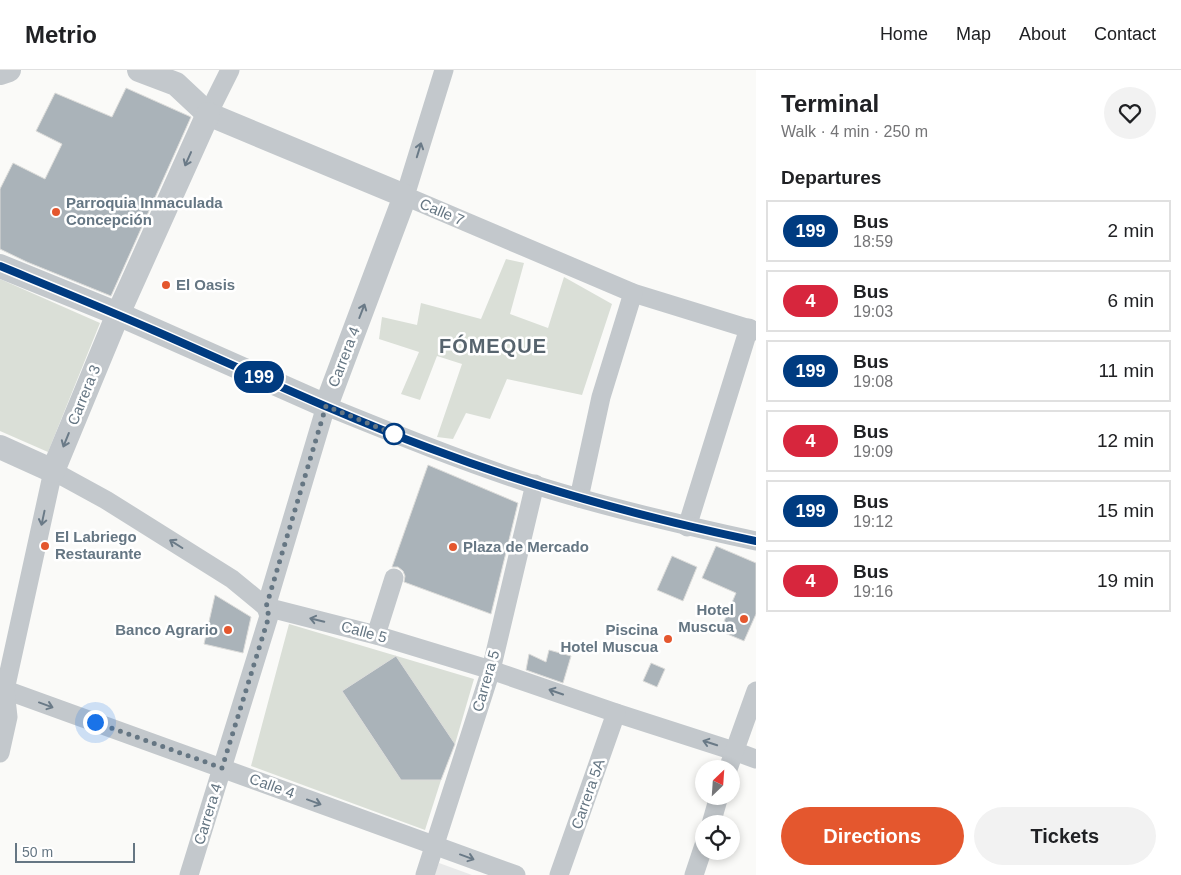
<!DOCTYPE html>
<html lang="en">
<head>
<meta charset="utf-8">
<style>
  :root { --surface:#fff; --page:#f2f2f2; --text:#202124; --muted:#757577; --line:#e0e0e0; --accent:#e4572e }
  body { margin:0; font-family:Helvetica,sans-serif; background:var(--page); color:var(--text); height:100vh; display:flex; flex-direction:column; font-size:19px; white-space:nowrap }
  * { box-sizing:border-box; margin:0 }
  p { font-size:16px; color:var(--muted) }
  .icon { flex:none; width:28px; height:28px; fill:none; stroke:currentColor; stroke-width:2; stroke-linecap:round; stroke-linejoin:round }
  .map { position:relative; flex:1; overflow:hidden }
  .side { display:flex; flex-direction:column; background:var(--surface); width:425px }
  .side>* { flex:none }
  .badge { padding:0 10px; border-radius:16px; font-size:18px; line-height:32px }
  .needle { width:32px; rotate:25deg }
  .buttons { position:absolute; left:695px; top:690px; display:grid; gap:10px }
  .buttons a { display:grid; place-items:center; width:45px; height:45px; border-radius:50%; background:var(--surface); box-shadow:0 2px 8px #0003; font-size:25px }
  .scale { position:absolute; left:15px; bottom:12px; width:120px; box-sizing:border-box; padding-left:5px; border:2px solid #657683; border-top:0; font-size:14px; line-height:18px; white-space:nowrap; color:#657683; -webkit-text-stroke:4px #fff; paint-order:stroke }
  .you { position:absolute; width:25px; height:25px; margin:-12px; border:4px solid #fff; border-radius:50%; background:#1a73e8; box-shadow:0 0 0 8px #1a73e833 }
  .map>.badge { position:absolute; translate:-50% -50%; box-shadow:0 0 0 2px #fff }
  h2 { padding:0 25px; font-size:19px; line-height:45px }
  .round { display:grid; place-items:center; flex:none; width:52px; height:52px; border-radius:26px; background:var(--page) }
  .overview { display:flex; align-items:center; justify-content:space-between; height:85px; padding:0 25px }
  h1 { font-size:24px; font-weight:700; line-height:38px }
  .action { display:flex; gap:10px; margin-top:auto; padding:10px 25px }
  .action a { flex:1; height:58px; border-radius:30px; background:var(--accent); color:#fff; font-size:20px; font-weight:700; line-height:58px; text-align:center }
  .action a+a { background:var(--page); color:var(--text) }
  ul { padding:0; list-style:none }
  li { display:flex; align-items:center; gap:15px; height:62px; margin:0 10px 8px; padding:0 15px; border:2px solid var(--line); border-radius:0px }
  li div { flex:1 }
  li b { display:block; font-size:19px }
  li em { font-style:normal }
  li .badge { min-width:55px; font-weight:700; text-align:center }
  header { display:flex; align-items:center; gap:30px; box-sizing:border-box; height:70px; padding:0 25px; background:var(--surface); border-bottom:1px solid var(--line) }
  header strong { font-size:24px }
  nav { display:flex; gap:28px; margin-inline-start:auto; font-size:18px }
  main { display:flex; flex:1; min-height:0 }
  .map>svg:first-child { display:block }
  .built { fill:#e8e9e9 }
  .green { fill:#dadfd7 }
  .building { fill:#aab3b9; stroke:#dcdcda }
  .lines { fill:none; stroke-linecap:round; stroke-linejoin:round }
  .minor { stroke:#c3c8cc; stroke-width:19 }
  .tertiary { stroke:#c3c8cc; stroke-width:24 }
  .oneway { stroke:#6a7a87 }
  .line-casing { stroke:#fff; stroke-width:11 }
  .line { stroke:#003b80; stroke-width:8 }
  .walk { stroke:#657683; stroke-width:5; stroke-dasharray:0 9 }
  .poi-dot { fill:#e4572e; stroke:#fff; stroke-width:2 }
  .stop-dot { fill:#fff; stroke:#003b80; stroke-width:2.5 }
  .labels { text-anchor:middle; stroke-width:5; stroke-linejoin:round; paint-order:stroke }
  .poi-label { font-size:15px; font-weight:bold; fill:#657683; stroke:#fff; text-anchor:start }
  .street-label { font-size:15px; fill:#657683; stroke:#fff }
  .district-label { font-size:20px; font-weight:bold; letter-spacing:1px; fill:#57646e; stroke:#fff }
</style>
</head>
<body>
<header>
<strong>Metrio</strong>
<nav><a>Home</a><a>Map</a><a>About</a><a>Contact</a></nav>
</header>
<main>
<div class="map">
<svg width="756" height="805" viewBox="0 0 756 805">
  <rect width="100%" height="100%" fill="#fafaf8"/>
  <path class="built" d="M439 793 472 805H434Z"/>
  <g class="green">
    <path d="M506 189 524 193 510 244 548 258 564 207 612 234 582 325 507 309 490 349 466 343 453 369 437 367 462 294 437 286 420 330 401 324 419 282 379 269 382 247 417 255 421 233 481 249Z"/>
    <path d="M0 209 100 253 48 382 0 361Z"/>
    <path d="M289 554 474 609 455 674 396 586 342 621 401 710H441L425 760 251 696Z"/>
  </g>
  <g class="building">
    <path d="M126 18 191 47 111 226 27 192 0 179V119L13 93 45 109 62 74 36 61 55 23 112 47Z"/>
    <path d="M428 395 518 433 491 544 404 512 405 506 403 501 398 497H392Z"/>
    <path d="M716 476 756 493V544L744 571 720 561 736 523 702 508Z"/>
    <path d="M672 486 697 497 683 531 657 520Z"/>
    <path d="M215 525 251 547 243 583 204 574Z"/>
    <path d="M549 580 571 586 563 613 526 600 529 584 546 592Z"/>
    <path d="M396 586 455 674 441 710H401L342 621Z"/>
    <path d="M651 593 665 599 657 617 643 611Z"/>
  </g>
  <g class="lines">
    <g class="minor">
      <path d="M444 0 405 126 633 223 756 261"/>
      <path d="M208 44 230 0"/>
      <path d="M579 428 601 327 633 223"/>
      <path d="M687 457 749 258"/>
      <path d="M376 565 394 508"/>
      <path d="M0 618C172 679 344 743 516 805"/>
      <path d="M0 683 8 647 5 620 53 401 106 430 232 509 266 537 376 565 491 600 616 643 734 681 756 689"/>
      <path d="M728 699 756 621"/>
      <path d="M711 754 719 726"/>
      <path d="M189 805 269 546 266 537 326 336C395 364 464 392 535 415 608 438 682 455 756 471"/>
      <path d="M425 805 491 600 535 414"/>
      <path d="M559 805 616 643"/>
      <path d="M694 805 704 775"/>
    </g>
    <g class="tertiary">
      <path d="M0 3 9 0"/>
      <path d="M0 196 118 244 326 336 405 126 208 44 176 14 139 0"/>
      <path d="M0 377 53 401 118 244 208 44"/>
    </g>
  </g>
  <defs><path id="oneway-shaft" d="M-6 0H5M1.5-3L5.5 0L1.5 3" fill="none" stroke-width="1.6" stroke-linecap="round" stroke-linejoin="round" transform="scale(1.25)"/></defs>
  <g class="oneway">
    <use href="#oneway-shaft" transform="translate(419 80) rotate(-73)"/>
    <use href="#oneway-shaft" transform="translate(188 89) rotate(114)"/>
    <use href="#oneway-shaft" transform="translate(362 241) rotate(-69)"/>
    <use href="#oneway-shaft" transform="translate(66 370) rotate(112)"/>
    <use href="#oneway-shaft" transform="translate(43 448) rotate(102)"/>
    <use href="#oneway-shaft" transform="translate(176 474) rotate(-148)"/>
    <use href="#oneway-shaft" transform="translate(317 550) rotate(-166)"/>
    <use href="#oneway-shaft" transform="translate(556 622) rotate(-161)"/>
    <use href="#oneway-shaft" transform="translate(46 635) rotate(20)"/>
    <use href="#oneway-shaft" transform="translate(710 673) rotate(-162)"/>
    <use href="#oneway-shaft" transform="translate(314 732) rotate(20)"/>
    <use href="#oneway-shaft" transform="translate(467 787) rotate(20)"/>
  </g>
  <g class="lines">
    <g class="line-casing">
      <path id="line" d="M0 196C51 217 103 238 153 260 245 300 335 343 429 378 535 418 645 448 756 471"/>
    </g>
    <use href="#line" class="line"/>
    <path class="walk" d="M95 652 222 698 269 546 266 537 326 336 394 364"/>
  </g>
  <g class="poi-dot">
    <circle cx="56" cy="142" r="5"/>
    <circle cx="166" cy="215" r="5"/>
    <circle cx="45" cy="476" r="5"/>
    <circle cx="453" cy="477" r="5"/>
    <circle cx="744" cy="549" r="5"/>
    <circle cx="228" cy="560" r="5"/>
    <circle cx="668" cy="569" r="5"/>
  </g>
  <circle class="stop-dot" cx="394" cy="364" r="10"/>
  <g class="labels">
    <g class="poi-label">
      <text x="66" y="138">Parroquia Inmaculada<tspan x="66" dy="17">Concepción</tspan></text>
      <text x="176" y="220">El Oasis</text>
      <text x="55" y="472">El Labriego<tspan x="55" dy="17">Restaurante</tspan></text>
      <text x="463" y="482">Plaza de Mercado</text>
      <text x="734" y="545" text-anchor="end">Hotel<tspan x="734" dy="17">Muscua</tspan></text>
      <text x="218" y="565" text-anchor="end">Banco Agrario</text>
      <text x="658" y="565" text-anchor="end">Piscina<tspan x="658" dy="17">Hotel Muscua</tspan></text>
    </g>
    <g class="street-label">
      <text transform="translate(442 142) rotate(23)" y="5">Calle 7</text>
      <text transform="translate(344 287) rotate(-69)" y="5">Carrera 4</text>
      <text transform="translate(84 325) rotate(-68)" y="5">Carrera 3</text>
      <text transform="translate(364 562) rotate(15)" y="5">Calle 5</text>
      <text transform="translate(486 611) rotate(-74)" y="5">Carrera 5</text>
      <text transform="translate(272 716) rotate(20)" y="5">Calle 4</text>
      <text transform="translate(588 724) rotate(-71)" y="5">Carrera 5A</text>
      <text transform="translate(208 744) rotate(-73)" y="5">Carrera 4</text>
    </g>
    <g class="district-label">
      <text x="493" y="283">FÓMEQUE</text>
    </g>
  </g>
</svg>
<div class="buttons">
<a><svg class="needle" viewBox="-14 -14 28 28"><path d="M0-13l5 13h-10z" fill="#e53935"/><path d="M0 13l5-13h-10z" fill="#757577"/></svg></a>
<a><svg class="icon" aria-label="locate" viewBox="0 0 24 24"><circle cx="12" cy="12" r="6"/><path d="M12 2v4M12 18v4M2 12h4M18 12h4"/></svg></a>
</div>
<div class="scale">50 m</div>
<div class="you" style="left:95px;top:652px"></div>
<b class="badge" style="left:259px;top:307px;background:#003b80;color:#fff">199</b>
</div>
<section class="side">
<div class="overview"><div><h1>Terminal</h1><p>Walk · 4 min · 250 m</p></div><a class="round"><svg class="icon" aria-label="heart" viewBox="0 0 24 24"><path d="M12 20l-8-8c-3-5 5-10 8-4 3-6 11-1 8 4z"/></svg></a></div>
<h2>Departures</h2>
<ul>
<li><span class="badge" style="background:#003b80;color:#fff">199</span><div><b>Bus</b><p>18:59</p></div><em>2 min</em></li>
<li><span class="badge" style="background:#d7263d;color:#fff">4</span><div><b>Bus</b><p>19:03</p></div><em>6 min</em></li>
<li><span class="badge" style="background:#003b80;color:#fff">199</span><div><b>Bus</b><p>19:08</p></div><em>11 min</em></li>
<li><span class="badge" style="background:#d7263d;color:#fff">4</span><div><b>Bus</b><p>19:09</p></div><em>12 min</em></li>
<li><span class="badge" style="background:#003b80;color:#fff">199</span><div><b>Bus</b><p>19:12</p></div><em>15 min</em></li>
<li><span class="badge" style="background:#d7263d;color:#fff">4</span><div><b>Bus</b><p>19:16</p></div><em>19 min</em></li>
</ul>
<div class="action"><a>Directions</a><a>Tickets</a></div>
</section>
</main>
</body>
</html>
